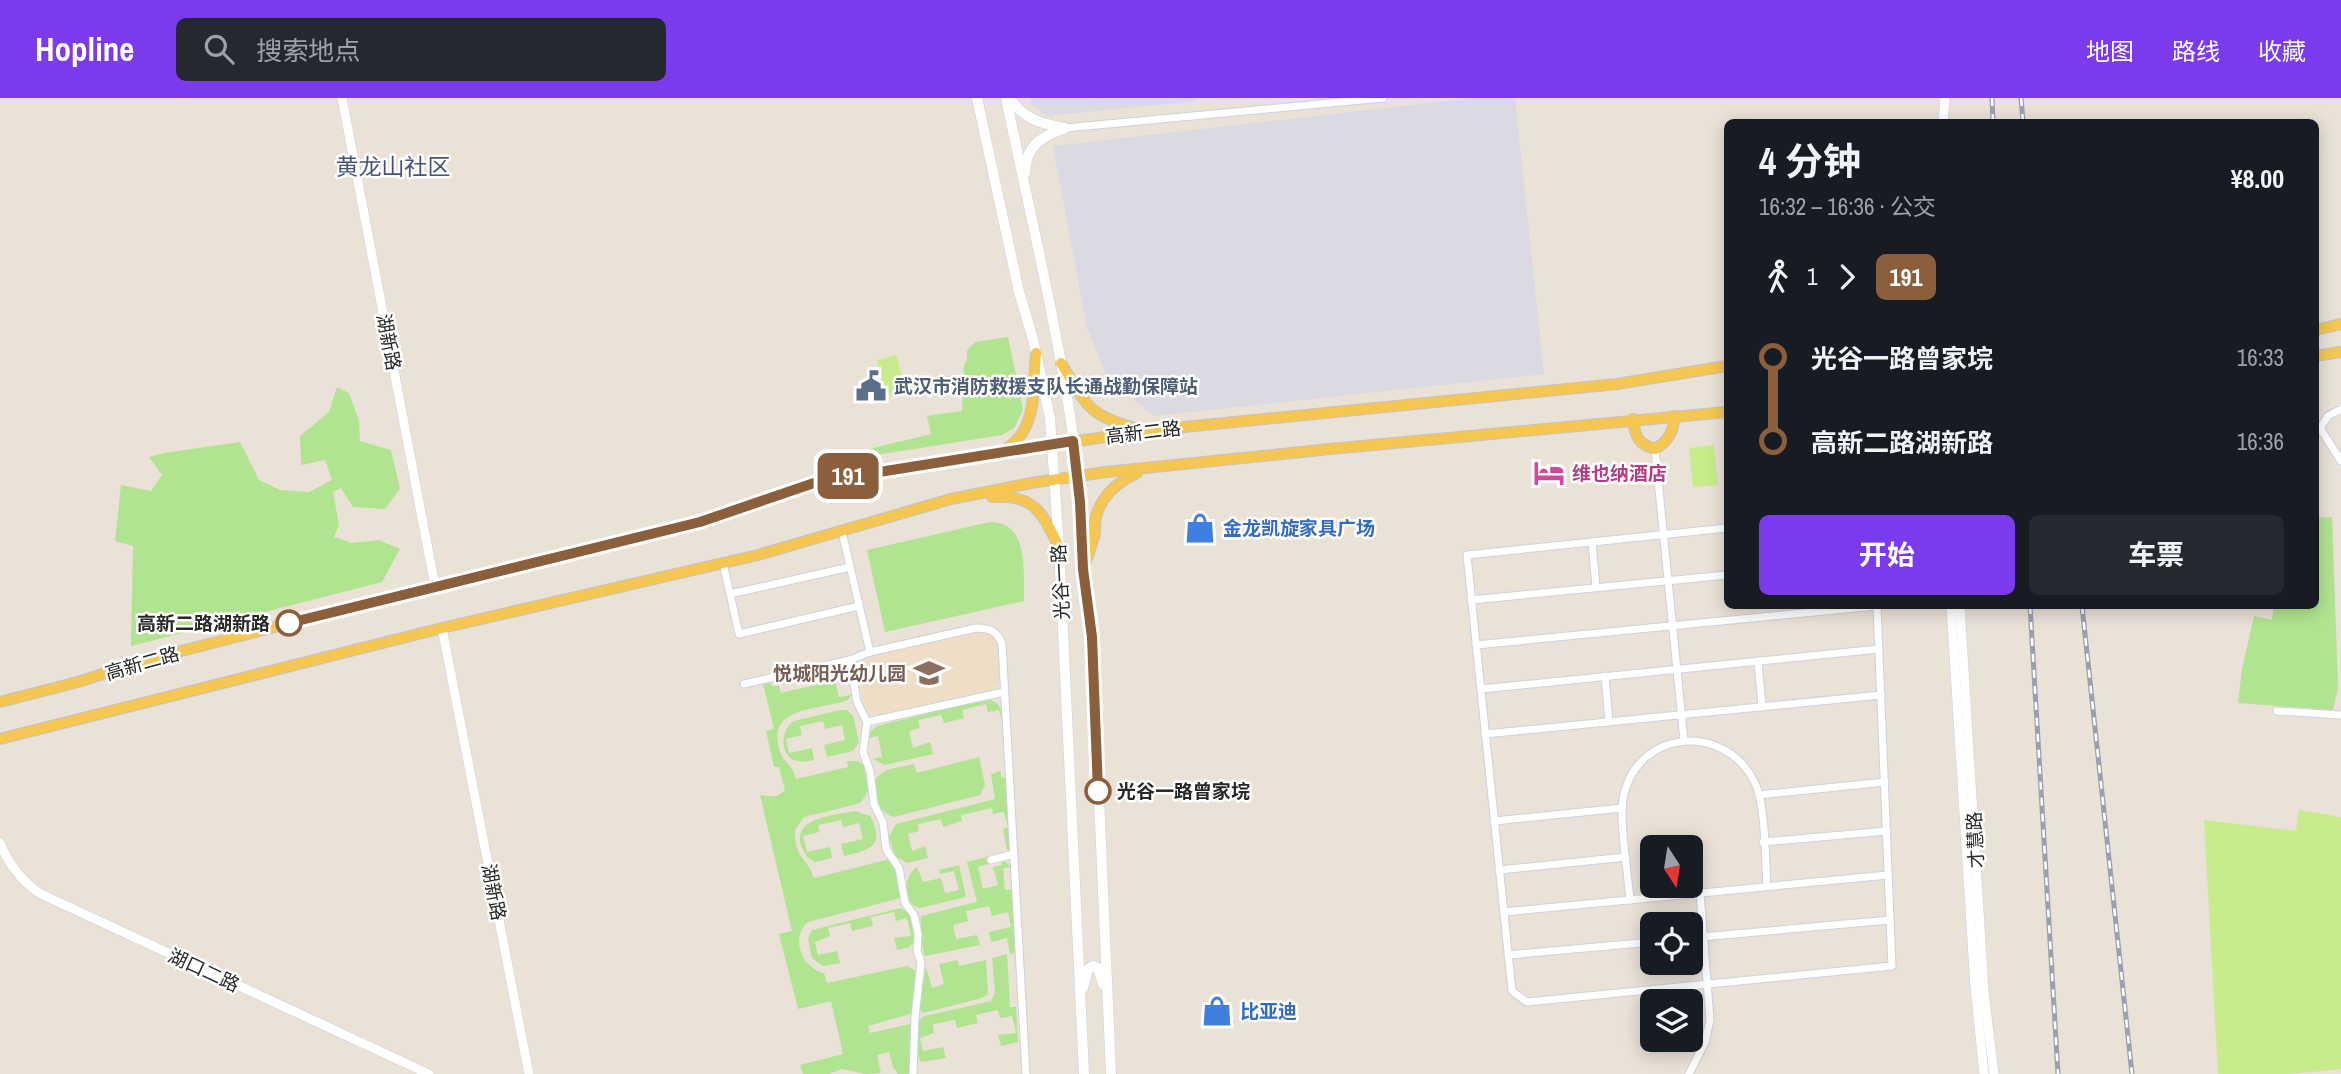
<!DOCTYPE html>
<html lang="zh">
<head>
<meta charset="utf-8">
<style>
  :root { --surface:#171b24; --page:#242831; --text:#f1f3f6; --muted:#9ea1a6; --accent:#7c3aed }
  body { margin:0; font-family:"Archivo Narrow","Noto Sans SC",sans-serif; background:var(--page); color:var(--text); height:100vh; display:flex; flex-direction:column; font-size:26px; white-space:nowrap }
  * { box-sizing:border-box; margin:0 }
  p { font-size:23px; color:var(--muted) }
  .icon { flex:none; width:38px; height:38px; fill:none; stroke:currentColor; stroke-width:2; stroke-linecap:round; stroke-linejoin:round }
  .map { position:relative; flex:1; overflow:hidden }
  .side { position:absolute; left:1724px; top:21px; width:595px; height:490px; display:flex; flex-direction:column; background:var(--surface); border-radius:10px; box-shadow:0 4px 18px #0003 }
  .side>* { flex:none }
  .badge { padding:0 14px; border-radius:10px; font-size:24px; line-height:46px }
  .needle { width:46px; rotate:168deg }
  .fabs { position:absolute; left:1640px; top:737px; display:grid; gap:14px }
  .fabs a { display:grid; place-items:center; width:63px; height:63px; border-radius:10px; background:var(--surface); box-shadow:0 4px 18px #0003; font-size:35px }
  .map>.badge { position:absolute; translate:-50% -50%; box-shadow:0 0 0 4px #fff }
  .legs { display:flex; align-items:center; gap:10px; height:77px; padding:0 35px; font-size:23px }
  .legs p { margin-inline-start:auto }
  .head { display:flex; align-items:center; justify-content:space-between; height:119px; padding:0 35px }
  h1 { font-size:38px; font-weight:700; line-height:52px }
  .button { display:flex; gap:14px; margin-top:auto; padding:14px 35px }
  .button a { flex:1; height:80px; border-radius:10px; background:var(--accent); color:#fff; font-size:28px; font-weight:700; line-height:80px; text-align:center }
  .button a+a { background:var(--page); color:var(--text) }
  ul { padding:0 35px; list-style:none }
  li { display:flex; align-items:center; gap:24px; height:84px; font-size:26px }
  li i { display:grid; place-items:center; width:10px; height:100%; margin:0 9px; background:currentColor }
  li i::after { content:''; width:18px; height:18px; margin:-9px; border:5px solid; border-radius:50%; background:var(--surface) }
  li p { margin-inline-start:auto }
  li:first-child i { background:linear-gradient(#0000 50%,currentColor 0) }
  li:last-child i { background:linear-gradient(currentColor 50%,#0000 0) }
  header { display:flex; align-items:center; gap:42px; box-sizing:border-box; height:98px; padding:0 35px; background:var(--accent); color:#fff }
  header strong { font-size:33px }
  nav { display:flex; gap:38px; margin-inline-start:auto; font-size:24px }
  .search { width:490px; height:63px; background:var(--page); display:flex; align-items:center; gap:18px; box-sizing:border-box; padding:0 24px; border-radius:10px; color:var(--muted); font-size:26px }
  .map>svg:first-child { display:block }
  .industrial { fill:#dbd9e2 }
  .education { fill:#eddec5 }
  .green { fill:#b1e490 }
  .pitch { fill:#c8ec8b }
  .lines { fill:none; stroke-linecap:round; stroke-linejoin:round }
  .minor-casing { stroke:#ccd1e1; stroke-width:9 }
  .tertiary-casing { stroke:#ccd1e1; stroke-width:10 }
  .secondary-casing { stroke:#ccd1e1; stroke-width:11 }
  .primary-casing { stroke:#c3c3c3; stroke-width:12 }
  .minor { stroke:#fff; stroke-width:7 }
  .tertiary { stroke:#fff; stroke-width:9 }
  .secondary { stroke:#fff; stroke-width:10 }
  .primary { stroke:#f5c752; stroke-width:10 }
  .rail-casing { stroke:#9a9fb2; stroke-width:5 }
  .rail { stroke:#fff; stroke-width:2.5; stroke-dasharray:8; stroke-linecap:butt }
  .line-1-casing { stroke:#fff; stroke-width:16 }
  .line-1 { stroke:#8b5e3c; stroke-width:10 }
  .stop-1-dot { fill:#fff; stroke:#8b5e3c; stroke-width:3.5 }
  .labels { text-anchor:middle; stroke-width:5; stroke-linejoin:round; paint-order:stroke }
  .street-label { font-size:19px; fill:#272727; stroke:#fff }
  .service-label { font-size:19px; font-weight:bold; fill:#4e5e75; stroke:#fff; text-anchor:start }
  .hotel-label { font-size:19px; font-weight:bold; fill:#b23c85; stroke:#fff; text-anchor:start }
  .shop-label { font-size:19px; font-weight:bold; fill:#366cbe; stroke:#fff; text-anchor:start }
  .stop-label { font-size:19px; font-weight:bold; fill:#272727; stroke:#fff; text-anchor:end }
  .education-label { font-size:19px; font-weight:bold; fill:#785e54; stroke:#fff; text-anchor:end }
  .quarter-label { font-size:23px; fill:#465278; stroke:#fff }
</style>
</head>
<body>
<header>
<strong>Hopline</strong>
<div class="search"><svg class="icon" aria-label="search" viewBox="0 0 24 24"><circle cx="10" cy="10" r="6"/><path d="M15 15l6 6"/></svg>搜索地点</div>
<nav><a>地图</a><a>路线</a><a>收藏</a></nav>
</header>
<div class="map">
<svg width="2341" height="976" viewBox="0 0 2341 976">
  <rect width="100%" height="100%" fill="#eae1d7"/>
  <g class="industrial">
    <path d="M1030 0H1196V3L1046 18 1031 5Z"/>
    <path d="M1472 0H1515L1544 276 1154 318 1108 281 1087 230 1053 48Z"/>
  </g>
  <path class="education" d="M984 534 996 541 999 548 1000 578 999 584 993 592 880 618 867 613 857 580 861 564 871 558Z"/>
  <g class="green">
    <path d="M1008 239 1023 312 1014 330 1002 337 870 358 869 351 931 336 927 318 962 313 964 267 967 262V253L975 244Z"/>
    <path d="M337 289 349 295 359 323 360 343 391 352 400 391 385 411 353 409 341 390 333 394 339 427 334 439 352 445 379 442 400 451 382 484 131 548 133 448 115 443 121 387 151 393 162 377 149 359 164 355 240 344 259 382 280 392 309 394 332 382 325 362 301 367 300 338 329 314Z"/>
    <path d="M2332 419 2338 589 2333 612 2238 605 2242 571 2254 518 2272 522 2274 508H2315V420Z"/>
    <path d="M990 424C1030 424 1023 475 1024 503L885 534 867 452Z"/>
    <path d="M842 572 847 579 835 582 839 599 851 597 848 602C819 613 765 607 780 653 784 666 792 665 796 681L848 669 847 663H858L864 668 868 693 861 704 853 707 804 719 795 732C794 760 807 759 814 780L890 761 898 779 901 800 808 824C789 840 803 871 824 875L827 885 907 868 916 873 913 911 910 916 868 928 870 935 910 926 913 929 910 976H897L896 971 894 972 889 954 877 957 881 975 866 976 842 971 829 976H803L800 967 843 956 831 903 798 911 779 836 792 833 760 697C771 699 777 700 785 692L779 669H774L766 633 774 631 763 586 771 585 772 589 779 587 781 595 823 585 822 577Z"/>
    <path d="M986 601C1003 604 1002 615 1004 630L999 612 988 614 986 606 962 612 964 620 944 625 941 617 918 622 920 630 909 633 913 650 930 644 933 656 885 667 873 661 882 659 878 638 868 640 870 634 877 628Z"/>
    <path d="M840 612H847L853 618 859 644 853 653 827 659 824 647 845 642 842 627 825 631 823 623 800 628 802 637 786 641 789 655 812 650 814 662C807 663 799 665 792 661 779 653 782 630 794 623Z"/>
    <path d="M979 659 985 687 980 697 894 719C877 715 865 686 882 675 891 669 904 669 914 666L917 675Z"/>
    <path d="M1001 673V680L1006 679 1010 751 1007 752 1003 731 1008 729 1004 714 993 716 992 710 961 717 962 723 943 729 941 721 918 726 919 733 908 736 912 753 925 748 928 760 907 765 895 758 889 739 896 726 995 701 991 676Z"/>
    <path d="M855 713 870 718C886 748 870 752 844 758L841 746 863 741 859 725 843 729 841 722 818 727 819 734 803 738 807 754 830 749 832 760 815 764 808 760C781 721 829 718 855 713Z"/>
    <path d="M990 758 992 765 978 769 983 791 998 787 993 769 1002 767 1001 763 1006 764 1011 769 1003 770 1005 792 1013 791 1016 854 1010 856 1007 840 991 844 989 834 1011 829 1008 814 992 818 989 808 966 813 968 823 953 827 956 841 977 837 980 847 925 858C922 853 920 825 921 818L977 804 967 764Z"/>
    <path d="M959 767 966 799 920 810C901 806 903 778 917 769L923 784 941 780 945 795 959 792 954 773 940 776 939 772Z"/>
    <path d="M901 810C913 816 916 833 913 845L909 849 897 852 894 840 911 838 907 820 896 823 894 814 871 819 873 828 852 833 850 825 828 830 830 838 815 844 818 857 837 853 840 865 823 868 812 860 808 841 812 832Z"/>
    <path d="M1007 856 1010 909H1016L1018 944 1001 948 998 937 1016 935 1012 918 1000 920 998 912 976 917 978 925 957 930 955 922 933 926 934 935 920 940 923 953 943 949 946 960 921 964 917 956 919 922 925 918 991 903 995 895 992 860Z"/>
    <path d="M957 862 959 868 986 862 988 896 982 900 923 915 919 910 926 869 932 890 944 886 939 866Z"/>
  </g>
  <g class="pitch">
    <path d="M897 257 905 294 885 298 877 262Z"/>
    <path d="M1714 347 1718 387 1693 389 1689 350Z"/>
    <path d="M2299 712 2341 719V971L2291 976H2218L2204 722 2296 733Z"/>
  </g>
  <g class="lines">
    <g class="minor-casing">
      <g id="minor">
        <path d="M1065 30 1383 0"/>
        <path d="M2341 311 2328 318 2320 330 2341 363"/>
        <path d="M1655 351 1684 643"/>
        <path d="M1727 430 1467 457 1512 893 1527 904 1892 868 1877 508"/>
        <path d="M842 434 870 554 976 530C990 530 997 533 1002 546L1026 976"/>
        <path d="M1592 444 1596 489"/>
        <path d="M723 465 730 496"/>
        <path d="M850 469 730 496 739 536 859 508"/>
        <path d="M1471 502 1727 477"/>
        <path d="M1476 547 1875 508"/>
        <path d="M850 562 857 604 867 624 1004 594"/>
        <path d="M1758 563 1762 609"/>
        <path d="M1605 578 1609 624"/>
        <path d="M744 586 850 562 870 554"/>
        <path d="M1481 591 1879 551"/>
        <path d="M2277 613 2341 617"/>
        <path d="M867 624 863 654 870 673 874 706 883 725 886 751 899 770 905 805 914 817 918 836 917 853 921 864 915 919 913 976"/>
        <path d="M1485 636 1881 597"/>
        <path d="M1759 697 1885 684"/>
        <path d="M1494 723 1622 710"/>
        <path d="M1763 744 1887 733"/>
        <path d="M991 762 1014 756"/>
        <path d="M1499 772 1626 759"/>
        <path d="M1630 802C1628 775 1618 719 1624 696 1640 631 1724 625 1754 683 1766 705 1765 762 1767 788"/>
        <path d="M1504 814 1888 777"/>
        <path d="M1690 840 1890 822"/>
        <path d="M1508 857 1652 844"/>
        <path d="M1689 976 1705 944 1710 922 1700 795"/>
      </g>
    </g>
    <g class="tertiary-casing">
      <g id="tertiary">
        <path d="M342 0 435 488"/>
        <path d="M1943 24 1945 0"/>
        <path d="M1951 508 1975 889 1984 976"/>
        <path d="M1960 508 1984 894 1994 976"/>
        <path d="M442 530 529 976"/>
        <path d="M0 745C9 767 21 783 41 796L429 976"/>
      </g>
    </g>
    <g class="secondary-casing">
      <g id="secondary">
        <path d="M977 0 1019 194 1033 241 1050 320 1059 449 1084 976"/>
        <path d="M1006 0C1028 106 1053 211 1070 317 1081 391 1083 466 1092 539L1111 976"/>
        <path d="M1010 0C1023 21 1040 25 1064 30"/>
        <path d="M1025 75C1026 47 1041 39 1065 30"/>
        <path d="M1083 890 1088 871 1093 868 1098 870 1103 886"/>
      </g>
    </g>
    <g class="primary-casing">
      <g id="primary">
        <path d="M2315 232 2341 226"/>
        <path d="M2315 258 2341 254"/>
        <path d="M1061 265C1087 308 1087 317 1138 331"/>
        <path d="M1633 321C1635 339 1638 346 1655 351 1668 344 1674 333 1674 318"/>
        <path d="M1007 350C1038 331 1033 288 1036 255"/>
        <path d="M992 399C1035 396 1042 415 1059 449"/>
        <path d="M1083 471C1087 460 1091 450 1094 439 1096 434 1095 428 1095 423 1099 400 1117 384 1137 375"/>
        <path d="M0 604 78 584 142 563 435 488 700 424 817 384 853 377 1144 333 1617 286 1727 268"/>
        <path d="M0 641 442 530 758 457 951 401 1031 385 1106 374 1330 351 1727 314"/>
      </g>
    </g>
    <use href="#minor" class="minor"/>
    <use href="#tertiary" class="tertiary"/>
    <use href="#secondary" class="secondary"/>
    <use href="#primary" class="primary"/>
    <g class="rail-casing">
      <g id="rail">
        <path d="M1992 0 1993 24"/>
        <path d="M2021 0 2023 24"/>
        <path d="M2030 508 2058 976"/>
        <path d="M2082 508 2132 976"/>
      </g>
    </g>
    <use href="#rail" class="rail"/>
  </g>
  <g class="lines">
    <g class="line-1-casing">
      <path id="line-1" d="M289 525 700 424 817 384 1073 343 1080 404 1083 471 1092 539 1098 693"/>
    </g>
    <use href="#line-1" class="line-1"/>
  </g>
  <defs>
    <g id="civic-bare" transform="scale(2.415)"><path d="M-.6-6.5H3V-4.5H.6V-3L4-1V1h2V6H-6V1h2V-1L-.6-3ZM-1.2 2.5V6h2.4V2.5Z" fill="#5c6f8a" stroke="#fff" stroke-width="2.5" paint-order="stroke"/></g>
    <g id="hotel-bare" transform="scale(2.415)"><path d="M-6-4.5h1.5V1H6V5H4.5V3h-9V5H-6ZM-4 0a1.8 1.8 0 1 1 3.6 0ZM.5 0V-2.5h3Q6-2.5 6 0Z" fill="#d1479c" stroke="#fff" stroke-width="2.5" paint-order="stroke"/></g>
    <g id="shop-bare" transform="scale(2.415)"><path d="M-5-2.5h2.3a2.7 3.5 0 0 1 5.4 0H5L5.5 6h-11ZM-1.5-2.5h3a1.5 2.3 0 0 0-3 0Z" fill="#3f7fe0" stroke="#fff" stroke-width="2.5" paint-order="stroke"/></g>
    <g id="school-bare" transform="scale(2.415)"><path d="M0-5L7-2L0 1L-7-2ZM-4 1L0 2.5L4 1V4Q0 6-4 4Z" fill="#8d6e63" stroke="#fff" stroke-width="2.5" paint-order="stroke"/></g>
  </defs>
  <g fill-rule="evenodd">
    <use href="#civic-bare" x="871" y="288"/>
    <use href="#hotel-bare" x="1549" y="375"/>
    <use href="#shop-bare" x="1200" y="430"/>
    <use href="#school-bare" x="929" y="575"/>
    <use href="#shop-bare" x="1217" y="913"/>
  </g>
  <g class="stop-1-dot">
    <circle cx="289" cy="525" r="12"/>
    <circle cx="1098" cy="693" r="12"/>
  </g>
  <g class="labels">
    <g class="street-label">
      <text transform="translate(389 244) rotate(79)" y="7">湖新路</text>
      <text transform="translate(1143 334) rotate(-7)" y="7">高新二路</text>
      <text transform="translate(1060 484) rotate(-93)" y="7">光谷一路</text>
      <text transform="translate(142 565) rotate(-16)" y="7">高新二路</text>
      <text transform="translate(1975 742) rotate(-93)" y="7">才慧路</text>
      <text transform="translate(494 794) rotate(79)" y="7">湖新路</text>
      <text transform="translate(204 872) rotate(25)" y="7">湖口二路</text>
    </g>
    <g class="service-label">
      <text x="894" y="295">武汉市消防救援支队长通战勤保障站</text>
    </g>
    <g class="hotel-label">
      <text x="1572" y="382">维也纳酒店</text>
    </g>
    <g class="shop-label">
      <text x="1223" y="437">金龙凯旋家具广场</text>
      <text x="1240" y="920">比亚迪</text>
    </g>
    <g class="stop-label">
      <text x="270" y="532">高新二路湖新路</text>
      <text x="1117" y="700" text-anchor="start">光谷一路曾家垸</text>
    </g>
    <g class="education-label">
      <text x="906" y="582">悦城阳光幼儿园</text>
    </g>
    <g class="quarter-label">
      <text x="393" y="77">黄龙山社区</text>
    </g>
  </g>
</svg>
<div class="fabs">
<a><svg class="needle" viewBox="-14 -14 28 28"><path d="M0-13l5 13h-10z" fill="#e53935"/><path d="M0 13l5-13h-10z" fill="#9ea1a6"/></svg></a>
<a><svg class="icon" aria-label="locate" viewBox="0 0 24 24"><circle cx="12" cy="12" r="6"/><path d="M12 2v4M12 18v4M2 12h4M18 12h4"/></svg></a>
<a><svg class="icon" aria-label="layers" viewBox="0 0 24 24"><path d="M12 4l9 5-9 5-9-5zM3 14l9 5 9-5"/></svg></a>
</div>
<b class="badge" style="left:848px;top:378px;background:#8b5e3c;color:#fff">191</b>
<section class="side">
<div class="head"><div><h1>4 分钟</h1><p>16:32 – 16:36 · 公交</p></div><b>¥8.00</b></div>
<div class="legs"><svg class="icon" aria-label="walk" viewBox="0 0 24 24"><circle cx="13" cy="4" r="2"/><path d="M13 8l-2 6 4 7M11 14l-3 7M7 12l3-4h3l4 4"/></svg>1<svg class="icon" aria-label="forward" viewBox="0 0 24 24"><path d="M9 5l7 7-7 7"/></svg><b class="badge" style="background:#8b5e3c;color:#fff">191</b></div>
<ul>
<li><i style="color:#8b5e3c"></i><b>光谷一路曾家垸</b><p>16:33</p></li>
<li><i style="color:#8b5e3c"></i><b>高新二路湖新路</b><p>16:36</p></li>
</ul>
<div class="button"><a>开始</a><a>车票</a></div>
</section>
</div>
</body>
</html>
